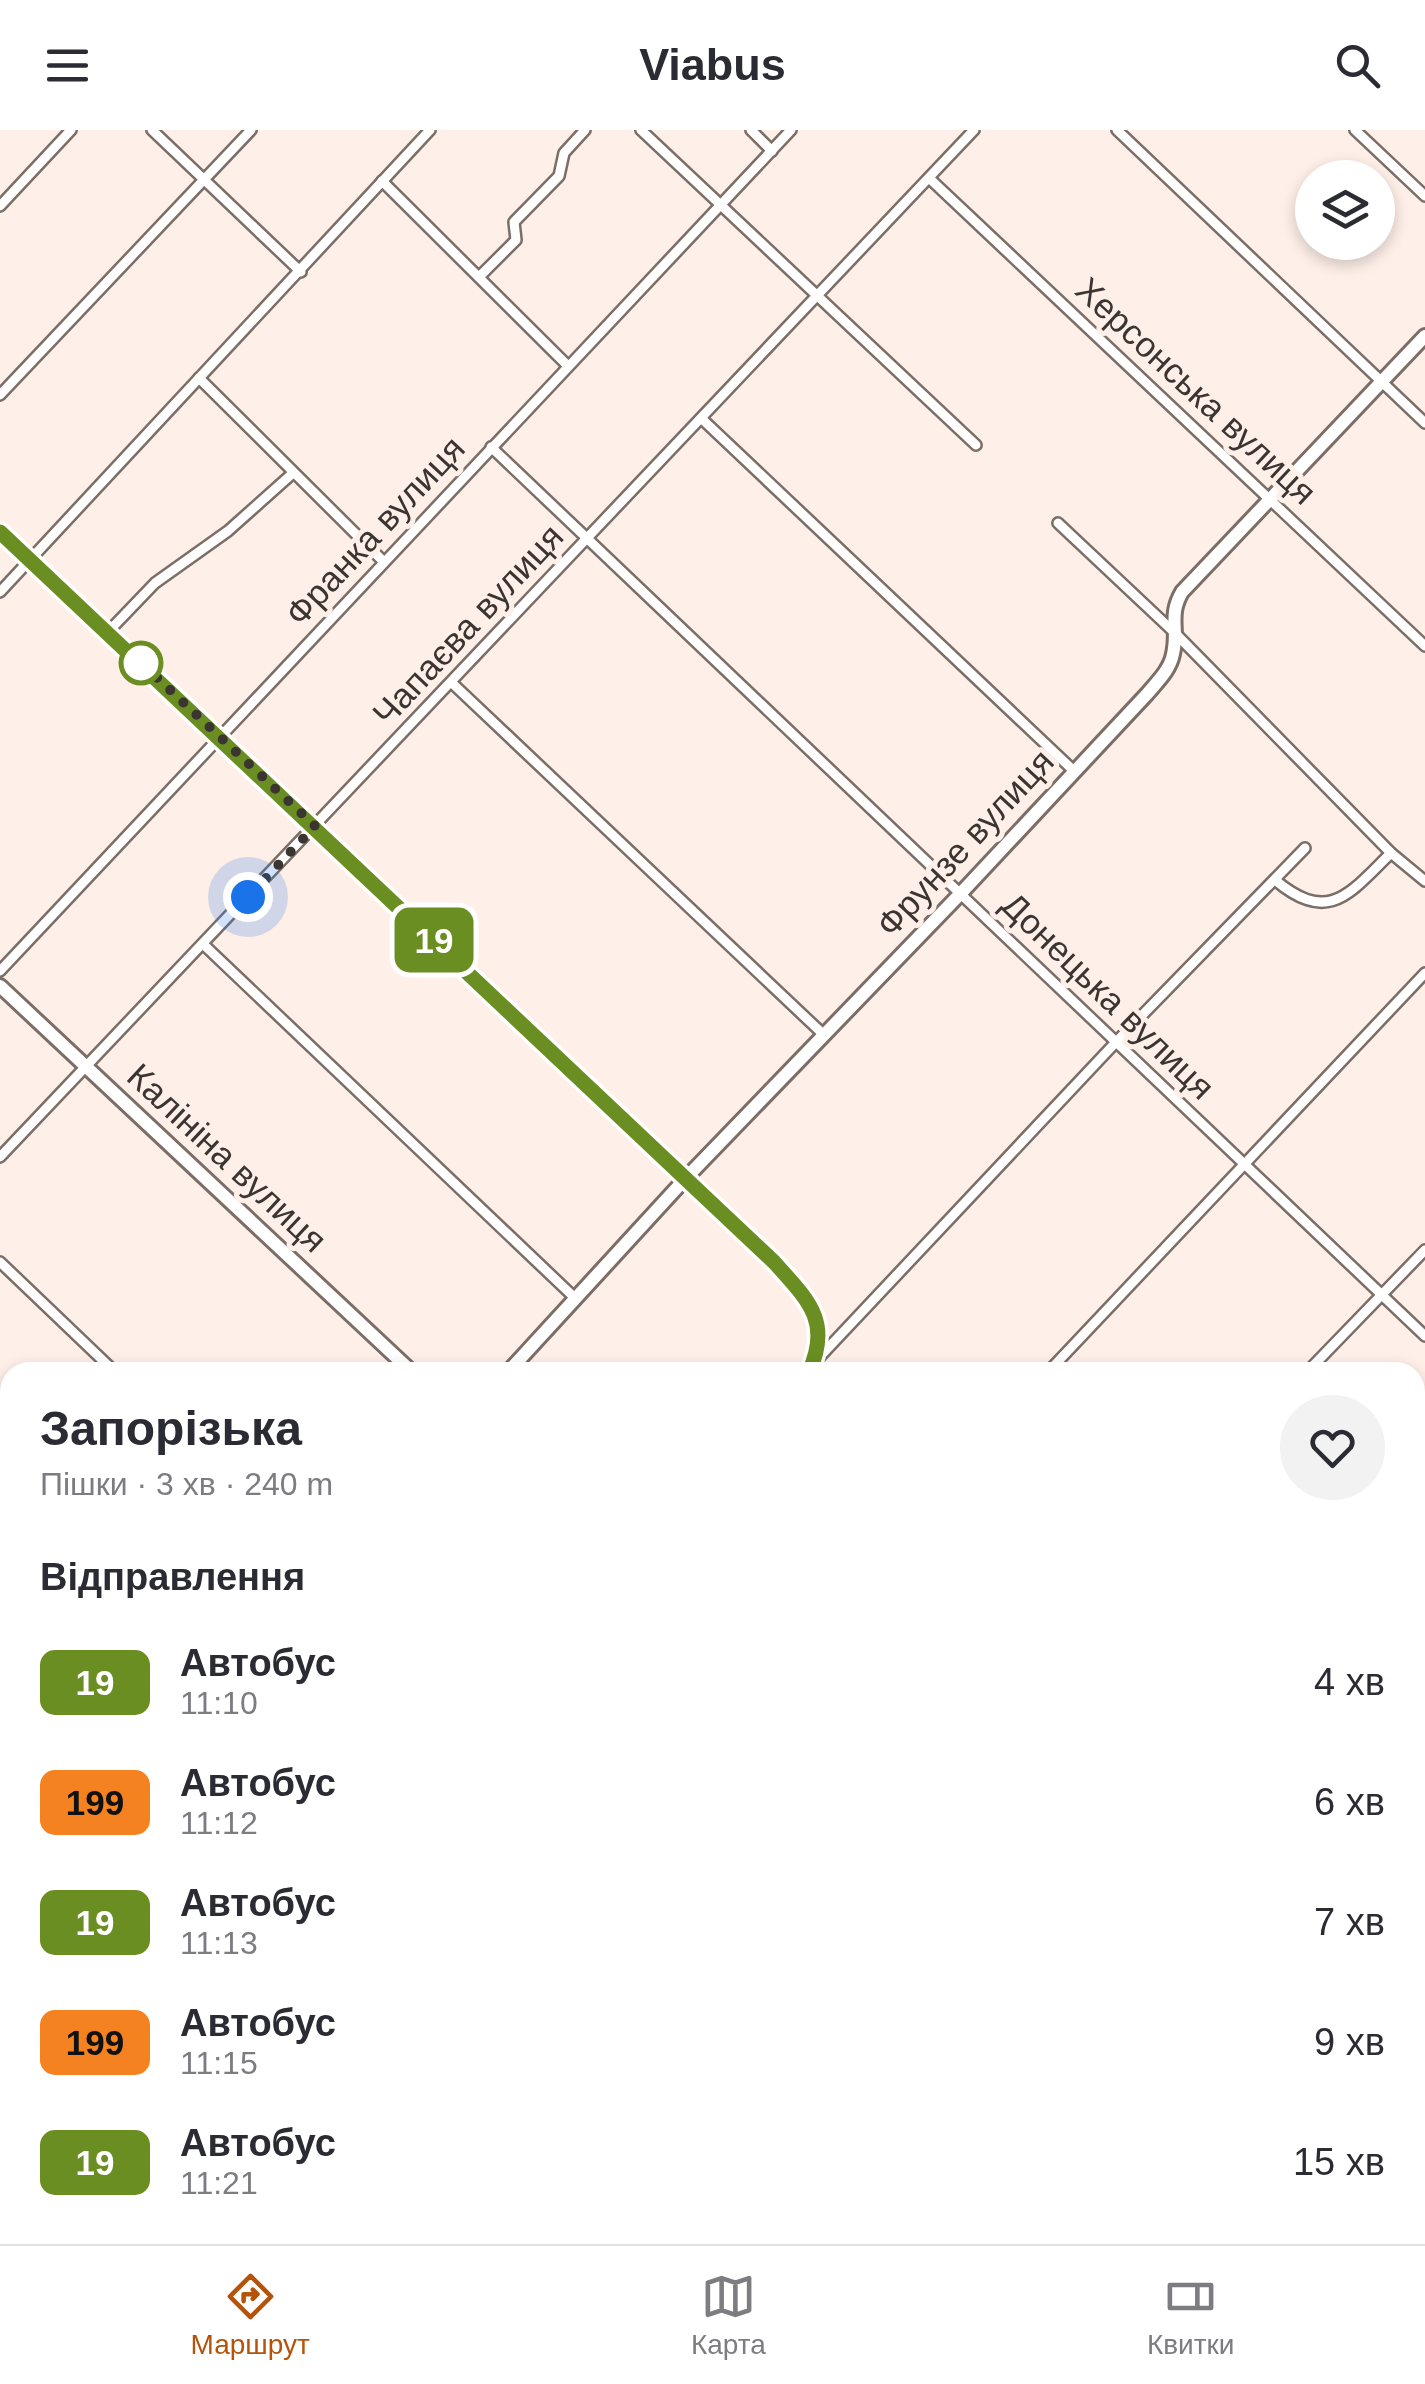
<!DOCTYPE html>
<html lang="uk">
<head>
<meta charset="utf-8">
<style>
  :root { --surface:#fff; --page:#f2f2f3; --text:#2b2b33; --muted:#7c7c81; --line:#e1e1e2; --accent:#b45309 }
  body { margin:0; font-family:Helvetica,sans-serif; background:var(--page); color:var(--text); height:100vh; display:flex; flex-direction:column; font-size:38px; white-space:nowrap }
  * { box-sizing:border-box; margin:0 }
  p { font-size:32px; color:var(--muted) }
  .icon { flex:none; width:55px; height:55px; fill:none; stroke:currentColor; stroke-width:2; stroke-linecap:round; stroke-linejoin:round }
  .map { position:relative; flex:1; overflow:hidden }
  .side { position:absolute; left:0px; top:1232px; width:1425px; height:882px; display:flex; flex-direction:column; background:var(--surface); border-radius:30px 30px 0 0; box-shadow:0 5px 15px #0003 }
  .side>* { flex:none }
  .badge { padding:0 20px; border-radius:15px; font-size:35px; line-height:65px }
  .controls { position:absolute; left:1295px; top:30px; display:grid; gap:20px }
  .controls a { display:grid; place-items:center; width:100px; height:100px; border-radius:50%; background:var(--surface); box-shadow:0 5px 15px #0003; font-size:50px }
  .you { position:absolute; width:50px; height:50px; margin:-25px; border:8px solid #fff; border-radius:50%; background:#1a73e8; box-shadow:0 0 0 15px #1a73e833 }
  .map>.badge { position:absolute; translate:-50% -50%; box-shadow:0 0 0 5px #fff }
  h2 { padding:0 40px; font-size:38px; line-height:90px }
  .round { display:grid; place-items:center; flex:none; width:105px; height:105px; border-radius:52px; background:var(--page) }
  .summary { display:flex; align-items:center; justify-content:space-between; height:170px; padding:0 40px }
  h1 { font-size:48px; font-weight:700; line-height:75px }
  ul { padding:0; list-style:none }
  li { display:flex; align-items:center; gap:30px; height:120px; padding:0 40px }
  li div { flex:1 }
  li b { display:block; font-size:38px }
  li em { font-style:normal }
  li .badge { min-width:110px; font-weight:700; text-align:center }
  header { display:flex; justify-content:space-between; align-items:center; height:130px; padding:0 40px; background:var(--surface); font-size:45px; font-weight:700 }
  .tab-bar { display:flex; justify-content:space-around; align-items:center; height:140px; border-top:2px solid var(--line); background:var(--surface); font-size:28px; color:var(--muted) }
  .tab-bar a { display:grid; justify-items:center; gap:5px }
  .tab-bar .on { color:var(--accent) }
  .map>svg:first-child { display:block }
  .green { fill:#ccd593 }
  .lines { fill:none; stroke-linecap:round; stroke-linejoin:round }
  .street-casing { stroke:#7a6e67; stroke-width:14 }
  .secondary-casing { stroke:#7a6e67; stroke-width:18 }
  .street { stroke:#fff; stroke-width:9 }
  .secondary { stroke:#fff; stroke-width:12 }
  .line-casing { stroke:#fff; stroke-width:22 }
  .line { stroke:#6b8e23; stroke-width:15 }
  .walk { stroke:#3b3532; stroke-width:10; stroke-dasharray:0 18 }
  .stop-dot { fill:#fff; stroke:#6b8e23; stroke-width:5 }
  .labels { text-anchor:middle; stroke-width:10; stroke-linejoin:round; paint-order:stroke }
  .street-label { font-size:35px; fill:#3b3532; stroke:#feefe8 }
</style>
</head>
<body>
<header><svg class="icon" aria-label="menu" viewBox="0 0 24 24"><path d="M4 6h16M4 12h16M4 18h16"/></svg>Viabus<svg class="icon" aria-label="search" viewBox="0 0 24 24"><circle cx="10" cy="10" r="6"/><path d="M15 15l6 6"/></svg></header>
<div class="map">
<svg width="1425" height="2114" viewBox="0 0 1425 2114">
  <rect width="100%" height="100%" fill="#feefe8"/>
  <g class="green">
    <path d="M156 2105H294L285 2114H147Z"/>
    <path d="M974 2105H1248L1243 2114H966Z"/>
  </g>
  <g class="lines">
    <g class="street-casing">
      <g id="street">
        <path d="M152 0 301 142"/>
        <path d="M641 0 976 315"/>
        <path d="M751 0 772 21"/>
        <path d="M1117 0 1425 293"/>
        <path d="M1355 0 1425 66"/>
        <path d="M929 48 1425 516"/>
        <path d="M382 51 567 235"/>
        <path d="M0 76 71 0"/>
        <path d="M480 146 516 110 514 92 559 46 564 23 585 0"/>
        <path d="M199 248 384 432"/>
        <path d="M0 265 251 0"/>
        <path d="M702 289 1074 641"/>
        <path d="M491 317 1425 1206"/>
        <path d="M1058 393 1176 504 1391 723 1425 751"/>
        <path d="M0 462 430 0"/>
        <path d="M108 502 155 453 228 401 293 343"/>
        <path d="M452 553 824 905"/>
        <path d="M1275 750C1329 795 1349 764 1391 723"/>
        <path d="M203 814 576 1169"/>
        <path d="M0 841 791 0"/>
        <path d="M0 1027 974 0"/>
        <path d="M0 1132 115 1242"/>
        <path d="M814 1233 1117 911 1305 718"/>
        <path d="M1048 1242 1425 843"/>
        <path d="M1307 1242 1425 1120"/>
        <path d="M0 1423 10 1432"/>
        <path d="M1415 1508 1425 1498"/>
        <path d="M1415 1887 1425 1879"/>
        <path d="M716 2105 725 2114"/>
        <path d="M292 2114 300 2105"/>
      </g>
    </g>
    <g class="secondary-casing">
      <g id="secondary">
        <path d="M0 402 775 1132C808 1170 832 1190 809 1242"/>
        <path d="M0 856 412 1242"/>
        <path d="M508 1242 685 1049 962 762 1147 564C1157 552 1170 540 1173 524 1179 498 1168 486 1182 462L1425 206"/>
        <path d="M0 1784 10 1774"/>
        <path d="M1415 1908 1425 1928"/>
        <path d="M843 2114 852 2105"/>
      </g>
    </g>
    <use href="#street" class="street"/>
    <use href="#secondary" class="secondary"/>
  </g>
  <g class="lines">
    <g class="line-casing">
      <path id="line" d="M0 402 774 1132C808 1170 832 1191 809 1242"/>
    </g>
    <use href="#line" class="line"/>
    <path class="walk" d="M141 533 136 528 315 696 248 767"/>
  </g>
  <circle class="stop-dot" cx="141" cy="533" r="20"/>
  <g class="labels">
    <g class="street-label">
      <text transform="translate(1196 261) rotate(43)" y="12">Херсонська вулиця</text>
      <text transform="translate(375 401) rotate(-47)" y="12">Франка вулиця</text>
      <text transform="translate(468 495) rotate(-47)" y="12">Чапаєва вулиця</text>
      <text transform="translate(965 713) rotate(-47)" y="12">Фрунзе вулиця</text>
      <text transform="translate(1108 866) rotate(44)" y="12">Донецька вулиця</text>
      <text transform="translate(227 1028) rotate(43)" y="12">Калініна вулиця</text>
    </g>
  </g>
</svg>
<div class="controls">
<a><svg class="icon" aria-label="layers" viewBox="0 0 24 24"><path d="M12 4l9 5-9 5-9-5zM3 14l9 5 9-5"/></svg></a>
</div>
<div class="you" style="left:248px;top:767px"></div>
<b class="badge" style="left:434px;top:810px;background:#6b8e23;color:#fff">19</b>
<section class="side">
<div class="summary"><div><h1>Запорізька</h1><p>Пішки · 3 хв · 240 m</p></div><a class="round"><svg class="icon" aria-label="heart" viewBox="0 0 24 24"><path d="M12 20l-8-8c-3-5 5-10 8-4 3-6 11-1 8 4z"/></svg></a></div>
<h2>Відправлення</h2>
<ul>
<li><span class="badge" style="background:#6b8e23;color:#fff">19</span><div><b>Автобус</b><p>11:10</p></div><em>4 хв</em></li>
<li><span class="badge" style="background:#f58220;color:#111">199</span><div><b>Автобус</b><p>11:12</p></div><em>6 хв</em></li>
<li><span class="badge" style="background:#6b8e23;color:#fff">19</span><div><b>Автобус</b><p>11:13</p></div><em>7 хв</em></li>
<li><span class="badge" style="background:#f58220;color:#111">199</span><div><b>Автобус</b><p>11:15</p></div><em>9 хв</em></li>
<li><span class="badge" style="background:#6b8e23;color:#fff">19</span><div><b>Автобус</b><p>11:21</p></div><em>15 хв</em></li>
</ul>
</section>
</div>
<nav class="tab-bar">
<a class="on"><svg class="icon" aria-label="directions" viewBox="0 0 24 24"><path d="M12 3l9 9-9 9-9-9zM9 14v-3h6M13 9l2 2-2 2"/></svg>Маршрут</a>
<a><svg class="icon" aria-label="map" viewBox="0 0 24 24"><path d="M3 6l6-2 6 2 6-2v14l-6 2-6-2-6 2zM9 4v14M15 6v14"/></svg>Карта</a>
<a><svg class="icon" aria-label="tickets" viewBox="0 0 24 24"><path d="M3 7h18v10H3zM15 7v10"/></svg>Квитки</a>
</nav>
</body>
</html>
